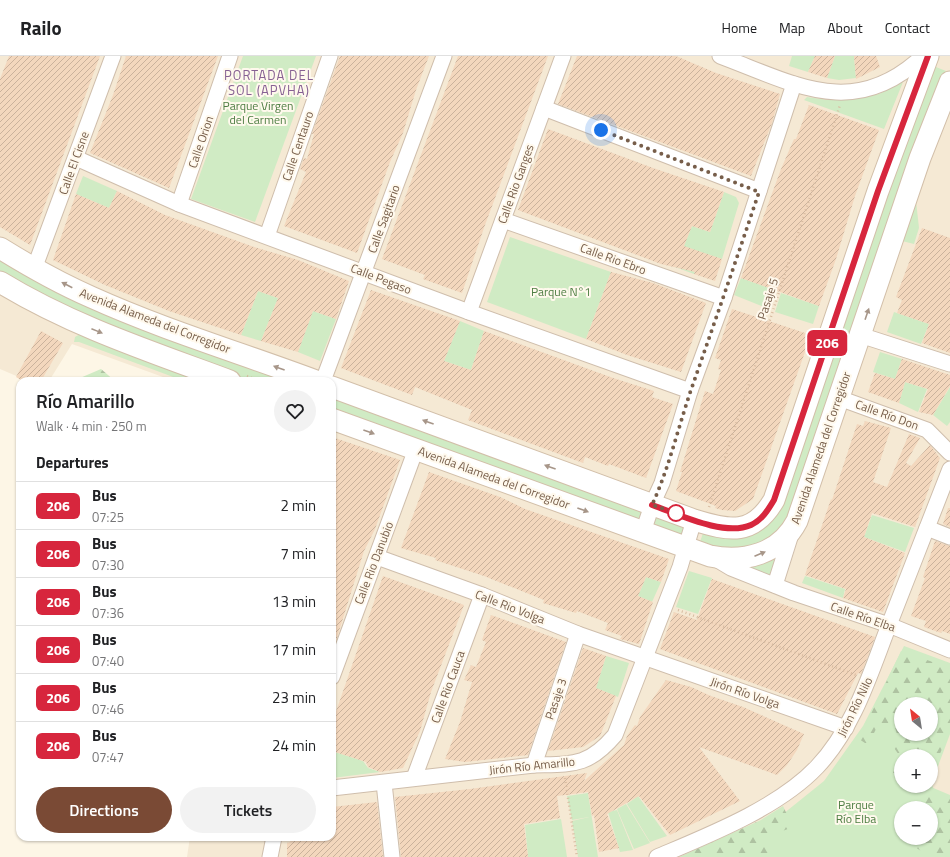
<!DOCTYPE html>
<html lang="en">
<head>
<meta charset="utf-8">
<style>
  :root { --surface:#fff; --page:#f2f2f2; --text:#202124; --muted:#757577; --line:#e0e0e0; --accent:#7a4a35 }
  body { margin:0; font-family:"Titillium Web",sans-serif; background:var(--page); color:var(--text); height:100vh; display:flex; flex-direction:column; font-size:15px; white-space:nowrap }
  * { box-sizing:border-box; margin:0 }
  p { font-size:13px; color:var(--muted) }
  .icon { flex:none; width:22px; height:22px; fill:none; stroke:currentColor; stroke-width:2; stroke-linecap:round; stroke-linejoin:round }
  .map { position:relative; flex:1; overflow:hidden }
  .sheet { position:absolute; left:16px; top:321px; width:320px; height:464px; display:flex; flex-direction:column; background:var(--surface); border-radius:12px; box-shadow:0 1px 3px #0004 }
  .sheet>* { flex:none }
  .badge { padding:0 8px; border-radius:6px; font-size:14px; line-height:26px }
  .needle { width:26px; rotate:330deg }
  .tools { position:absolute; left:894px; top:641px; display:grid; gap:8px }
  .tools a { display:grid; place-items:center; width:44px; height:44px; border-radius:50%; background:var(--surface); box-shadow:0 1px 3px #0004; font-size:20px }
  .you { position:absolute; width:20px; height:20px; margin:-10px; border:3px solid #fff; border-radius:50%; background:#1a73e8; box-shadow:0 0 0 6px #1a73e833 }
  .map>.badge { position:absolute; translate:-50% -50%; box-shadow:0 0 0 2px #fff }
  h2 { padding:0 20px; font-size:15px; line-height:36px }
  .round { display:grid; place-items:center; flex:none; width:42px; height:42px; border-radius:21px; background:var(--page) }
  .overview { display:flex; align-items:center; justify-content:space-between; height:68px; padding:0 20px }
  h1 { font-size:19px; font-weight:600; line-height:30px }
  .button { display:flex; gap:8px; margin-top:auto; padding:8px 20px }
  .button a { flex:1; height:46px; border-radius:24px; background:var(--accent); color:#fff; font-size:16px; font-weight:600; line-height:46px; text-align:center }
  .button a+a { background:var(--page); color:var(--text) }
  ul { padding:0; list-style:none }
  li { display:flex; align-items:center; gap:12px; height:48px; padding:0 20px; border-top:1px solid var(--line) }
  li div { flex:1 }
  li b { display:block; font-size:15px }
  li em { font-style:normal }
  li .badge { min-width:44px; font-weight:700; text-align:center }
  header { display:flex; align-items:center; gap:24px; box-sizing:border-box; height:56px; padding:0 20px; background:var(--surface); border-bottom:1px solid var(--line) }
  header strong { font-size:19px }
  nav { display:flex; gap:22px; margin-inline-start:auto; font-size:14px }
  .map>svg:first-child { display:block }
  .residential { fill:#f5e9d4; fill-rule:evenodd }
  .green { fill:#d0ebc4; fill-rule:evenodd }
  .forest { fill:url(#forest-firs); fill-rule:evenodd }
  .building { fill:url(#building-hatch) }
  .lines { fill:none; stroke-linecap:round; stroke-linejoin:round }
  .minor-casing { stroke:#cfbeac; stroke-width:17 }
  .secondary-casing { stroke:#d2bfa9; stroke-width:23 }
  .path { stroke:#d8bba0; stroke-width:2.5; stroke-dasharray:1 3; stroke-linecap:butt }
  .minor { stroke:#fff; stroke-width:15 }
  .secondary { stroke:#fff; stroke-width:21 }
  .oneway { fill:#a79689 }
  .line-casing { stroke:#fff; stroke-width:9 }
  .line { stroke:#d7263d; stroke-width:6 }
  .walk { stroke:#775e4a; stroke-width:4; stroke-dasharray:0 7.2 }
  .stop-dot { fill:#fff; stroke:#d7263d; stroke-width:2 }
  .labels { text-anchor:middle; stroke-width:4; stroke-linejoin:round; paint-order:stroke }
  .park-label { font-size:12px; fill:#4d7d42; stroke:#fff9ed }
  .street-label { font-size:12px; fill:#775e4a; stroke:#fff9ed }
  .neighbourhood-label { font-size:13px; letter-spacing:1px; fill:#876193; stroke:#fff9ed }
</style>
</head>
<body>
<header>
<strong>Railo</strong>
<nav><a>Home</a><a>Map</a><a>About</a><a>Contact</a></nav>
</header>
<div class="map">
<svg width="950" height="801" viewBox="0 0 950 801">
  <defs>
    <pattern id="forest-firs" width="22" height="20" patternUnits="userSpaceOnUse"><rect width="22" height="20" fill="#d0ebc4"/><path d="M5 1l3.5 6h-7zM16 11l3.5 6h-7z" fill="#aec2a1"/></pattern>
    <pattern id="building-hatch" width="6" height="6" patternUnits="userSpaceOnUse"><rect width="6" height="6" fill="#f3d7bd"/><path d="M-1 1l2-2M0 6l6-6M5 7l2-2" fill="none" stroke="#cab29c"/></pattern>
  </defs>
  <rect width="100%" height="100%" fill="#fdf6e6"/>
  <path class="residential" d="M0 0H950V779L931 752H901L763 801H187L190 781H332V325H174L72 288 49 325H28L0 313ZM901 648H931V678H901ZM901 700H931V730H901Z"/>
  <g class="green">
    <path d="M243 0H316L255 166 191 143Z"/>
    <path d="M792 0H815L808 16 789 10Z"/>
    <path d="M835 0H854L856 22 839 24 827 22Z"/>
    <path d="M931 9 946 15 922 79 852 281 839 276Z"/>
    <path d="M903 26 884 73 804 44 807 41 828 44 860 41 879 38Z"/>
    <path d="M83 120 117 135 109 152 76 138Z"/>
    <path d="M724 136 736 141 739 147 722 203 703 197 694 218 675 211 692 170 710 176Z"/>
    <path d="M916 145 919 172 914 188 902 185Z"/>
    <path d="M510 181 611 216 586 283 487 246Z"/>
    <path d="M0 201 294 325H250L104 272 0 218Z"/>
    <path d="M741 222 775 234 769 253 734 239Z"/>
    <path d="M258 235 278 242 261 285 241 279Z"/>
    <path d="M781 237 819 250 813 268 775 256Z"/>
    <path d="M313 255 336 263 320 305 298 296Z"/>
    <path d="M894 256 929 268 921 288 887 276Z"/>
    <path d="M460 265 484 275 471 314 444 305Z"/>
    <path d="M82 277 208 325H184L79 286H74L75 281Z"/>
    <path d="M834 291 847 295 795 453 771 485 724 497 700 486 703 477H752Z"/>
    <path d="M880 296 902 303 895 323 873 316Z"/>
    <path d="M905 326 927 333 918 356 899 347Z"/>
    <path d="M950 331V366L947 370 933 359Z"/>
    <path d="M332 340 640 453 641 458 639 462 635 465 332 356Z"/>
    <path d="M872 459 914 472 905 496 864 481Z"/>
    <path d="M658 461 683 469V477L680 479 654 471 655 464Z"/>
    <path d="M778 494 770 520 741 508Z"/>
    <path d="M689 515 712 522 698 558 676 551Z"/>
    <path d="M805 520 845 533 843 542 802 527Z"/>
    <path d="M646 521 661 526 652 546 638 540Z"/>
    <path d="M904 590 950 607V678L931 729V700H901V730L931 731 950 739V801H681L783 758 824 725 863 670ZM901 648H931V678H901ZM901 752H931V782H901Z"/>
    <path d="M606 600 629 607 618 641 596 632Z"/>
    <path d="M332 695 363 705 368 712 380 716 332 722Z"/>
    <path d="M588 737 598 801H578L572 765 589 761 572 764 567 740Z"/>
    <path d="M638 740 667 780 650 786 627 748Z"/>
    <path d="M626 748 650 787 634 793 617 753Z"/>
    <path d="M617 754 633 794 620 796 608 756Z"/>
    <path d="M561 763 567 801H528L525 769Z"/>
  </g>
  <g class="forest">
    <path d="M101 313 115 325H73Z"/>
    <path d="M901 595 950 612V673L931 720V700H901V702L890 686 897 678 892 662 882 675 876 673 868 689 859 683ZM901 648H931V678H901Z"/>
    <path d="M901 707V730H931V726L935 737 950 742V801H930L915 791V782H931V752H915L914 732 899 731 893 716Z"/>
    <path d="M783 750 793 771 772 779 767 792 769 801H679L761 764Z"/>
  </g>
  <g class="building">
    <path d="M9 0H100L30 189 0 171V23Z"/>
    <path d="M126 0H218L169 132 90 97 113 39Z"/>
    <path d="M340 0H429L416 34 403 77 390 106 357 197 284 170 306 116 300 113 304 102 307 103 314 78H312Z"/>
    <path d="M458 0H548L485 169 462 237 423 223 425 219 382 203Z"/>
    <path d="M577 0H676L716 17 780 38 772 67 751 120 558 48Z"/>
    <path d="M815 0H835L827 22 808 16Z"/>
    <path d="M854 0H876L880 11 856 23Z"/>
    <path d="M809 49 879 74 855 140 836 203 819 250 741 222 781 113 794 83H796Z"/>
    <path d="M548 73 653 112 724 136 710 176 692 170 684 190 722 203 715 225 694 218 695 216 661 208 518 154Z"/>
    <path d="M117 135 165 159 254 191 298 204 349 225 336 263 313 255 298 296 261 285 278 242 258 235 241 279 169 255 105 229 53 204 76 138 109 152Z"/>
    <path d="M922 172 950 182V297L922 287 929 268 897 257 902 244 896 241Z"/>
    <path d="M611 216 653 227 706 247 681 316 627 299 586 283Z"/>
    <path d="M371 234 460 265 444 305 471 314 484 275 613 322 654 335 652 341 673 348 646 422 609 408 608 410 585 401 583 407 468 364 472 354 415 331 412 339 341 312Z"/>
    <path d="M732 253 811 279 753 443 735 455 722 454 715 452 716 450 676 435 682 416H680L705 335 713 338 721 314 718 313 721 304 715 302Z"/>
    <path d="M41 275 63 287 41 325H23L16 321Z"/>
    <path d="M902 303 950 319V330L933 359 919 356 928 333 905 326 899 347 868 336 875 317 895 323Z"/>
    <path d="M865 365 891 372 873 426 887 431 909 378 920 382 906 407 911 410 930 389 940 402 915 471 872 457 864 481 905 497 883 556 843 542 846 533 805 519 831 443 832 444 857 368 863 370Z"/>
    <path d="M332 381 400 404 375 473 364 495 335 588 332 587Z"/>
    <path d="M429 416 500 441 525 453 669 503 661 526 646 521 638 540 653 546 639 588 620 583 622 580 605 574 608 567 577 555 576 557 543 547 544 544 484 520 435 504 436 502 401 492Z"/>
    <path d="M948 452H950V471L943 468Z"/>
    <path d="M935 485 950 490V578L942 575 941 577 924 571 926 565 911 560 925 522 923 521Z"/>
    <path d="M383 520 464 549 431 636 420 675 403 712 380 716 368 711 366 706 332 695V667Z"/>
    <path d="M712 523 875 581 861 618 858 617 837 658 660 593 674 556 697 564Z"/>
    <path d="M491 559 566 586 528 699 465 706 445 703 460 666 472 626 464 624 471 609 476 611 486 586 482 584Z"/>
    <path d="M583 592 606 600 596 632 616 640 600 680 583 691 548 695Z"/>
    <path d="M666 624 691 631 711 640 743 651 804 678 797 694 787 709 777 719 699 691 740 745 670 779 639 740 607 758 619 792 599 796 594 759 592 760 588 736 557 740 560 762 524 768 528 801H401L395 741 470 733 587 717 584 725 624 689 627 680 635 669 637 670 640 661Z"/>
    <path d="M377 746 383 801H287V787L290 786 292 781H332V751Z"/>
  </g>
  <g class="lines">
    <g class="minor-casing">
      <g id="minor">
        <path d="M720 0C795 28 854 65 923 0"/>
        <path d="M544 52 759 135"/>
        <path d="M76 102 179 148 469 256 690 335"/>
        <path d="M179 148 230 0"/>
        <path d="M503 164 724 242"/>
        <path d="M267 180 330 0"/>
        <path d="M34 213 113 0"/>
        <path d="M469 256 563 0"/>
        <path d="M860 279 950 308"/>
        <path d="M323 325 444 0"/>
        <path d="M839 342 927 374 950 397"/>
        <path d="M927 472 950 481"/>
        <path d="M643 476 652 449 662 427 690 335 724 242 794 28"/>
        <path d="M377 501 482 539 578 578 846 672"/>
        <path d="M716 503 731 512 794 537 889 569 950 594"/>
        <path d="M775 529 792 475"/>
        <path d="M332 621 416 393"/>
        <path d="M534 709 578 578"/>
        <path d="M414 722 482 539"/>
        <path d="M384 727 392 801"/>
        <path d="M332 732 534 709C572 708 588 711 615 679L680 511 694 464"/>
        <path d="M270 801 274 781"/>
        <path d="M657 801C709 779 778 752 817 711 854 672 870 618 889 569 909 517 930 465 950 413"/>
      </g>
    </g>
    <g class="secondary-casing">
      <g id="secondary">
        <path d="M0 192C29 210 59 227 91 241 164 274 241 297 316 325"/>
        <path d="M0 226C72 270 152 296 230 325"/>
        <path d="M332 331 694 464C730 475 753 480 774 444L878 135 928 0"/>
        <path d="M332 363 710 500C744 507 780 498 797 465L920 102 950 26"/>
      </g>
    </g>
    <g class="path">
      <path d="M247 320 259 325"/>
      <path d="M709 451 840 49"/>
      <path d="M678 554 856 619"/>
      <path d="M565 722 577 801"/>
    </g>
    <use href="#minor" class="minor"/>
    <use href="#secondary" class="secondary"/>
  </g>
  <defs><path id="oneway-solid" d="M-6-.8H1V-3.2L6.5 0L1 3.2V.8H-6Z"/></defs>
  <g class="oneway">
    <use href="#oneway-solid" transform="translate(67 229) rotate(-153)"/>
    <use href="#oneway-solid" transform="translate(867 258) rotate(-71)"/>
    <use href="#oneway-solid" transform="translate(97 275) rotate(22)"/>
    <use href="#oneway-solid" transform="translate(279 312) rotate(-160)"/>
    <use href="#oneway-solid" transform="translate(428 366) rotate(-160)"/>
    <use href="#oneway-solid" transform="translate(369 376) rotate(20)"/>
    <use href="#oneway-solid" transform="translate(550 411) rotate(-160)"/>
    <use href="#oneway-solid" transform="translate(583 454) rotate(20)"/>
    <use href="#oneway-solid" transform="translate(760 498) rotate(-23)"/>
  </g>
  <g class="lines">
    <g class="line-casing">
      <path id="line" d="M652 449C678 458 724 481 751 469 762 464 768 454 774 444L878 135 928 0"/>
    </g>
    <use href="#line" class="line"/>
    <path class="walk" d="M601 74 759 136C737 202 714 268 691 334 678 372 669 412 652 449L676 457"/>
  </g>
  <circle class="stop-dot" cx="676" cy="457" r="8"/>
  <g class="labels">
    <g class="park-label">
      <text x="258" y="54">Parque Virgen<tspan x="258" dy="14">del Carmen</tspan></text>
      <text x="561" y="240">Parque N°1</text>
      <text x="856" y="753">Parque<tspan x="856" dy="14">Río Elba</tspan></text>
    </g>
    <g class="street-label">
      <text transform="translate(201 86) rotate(-71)" y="4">Calle Orion</text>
      <text transform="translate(298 90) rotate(-71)" y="4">Calle Centauro</text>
      <text transform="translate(74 107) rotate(-70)" y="4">Calle El Cisne</text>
      <text transform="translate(516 128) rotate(-70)" y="4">Calle Rio Ganges</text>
      <text transform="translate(384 163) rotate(-70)" y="4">Calle Sagitario</text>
      <text transform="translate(613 203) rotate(20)" y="4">Calle Rio Ebro</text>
      <text transform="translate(381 223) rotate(21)" y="4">Calle Pegaso</text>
      <text transform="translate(768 243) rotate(-72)" y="4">Pasaje 5</text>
      <text transform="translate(155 265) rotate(21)" y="4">Avenida Alameda del Corregidor</text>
      <text transform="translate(887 359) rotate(20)" y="4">Calle Río Don</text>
      <text transform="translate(821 392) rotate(-71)" y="4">Avenida Alameda del Corregidor</text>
      <text transform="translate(494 422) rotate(20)" y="4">Avenida Alameda del Corregidor</text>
      <text transform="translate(374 507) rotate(-69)" y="4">Calle Rio Danubio</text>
      <text transform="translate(510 551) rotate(21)" y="4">Calle Rio Volga</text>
      <text transform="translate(863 561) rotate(19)" y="4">Calle Río Elba</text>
      <text transform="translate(448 631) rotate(-70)" y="4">Calle Rio Cauca</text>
      <text transform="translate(745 637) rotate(19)" y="4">Jirón Río Volga</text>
      <text transform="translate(556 643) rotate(-71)" y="4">Pasaje 3</text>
      <text transform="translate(855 651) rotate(-64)" y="4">Jirón Río Nilo</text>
      <text transform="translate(532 710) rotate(-6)" y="4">Jirón Río Amarillo</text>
    </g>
    <g class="neighbourhood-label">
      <text x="269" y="24">PORTADA DEL<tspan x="269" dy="15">SOL (APVHA)</tspan></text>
    </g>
  </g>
</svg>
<div class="tools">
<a><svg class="needle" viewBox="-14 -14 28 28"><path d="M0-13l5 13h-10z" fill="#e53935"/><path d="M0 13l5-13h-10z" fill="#757577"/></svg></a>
<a>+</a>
<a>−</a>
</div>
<div class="you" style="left:601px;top:74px"></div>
<b class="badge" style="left:827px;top:287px;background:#d7263d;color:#fff">206</b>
<section class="sheet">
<div class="overview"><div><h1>Río Amarillo</h1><p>Walk · 4 min · 250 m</p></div><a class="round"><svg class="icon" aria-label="heart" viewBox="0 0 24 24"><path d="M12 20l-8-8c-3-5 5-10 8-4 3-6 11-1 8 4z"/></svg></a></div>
<h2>Departures</h2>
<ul>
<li><span class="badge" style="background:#d7263d;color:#fff">206</span><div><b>Bus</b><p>07:25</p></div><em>2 min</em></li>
<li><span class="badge" style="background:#d7263d;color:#fff">206</span><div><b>Bus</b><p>07:30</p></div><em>7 min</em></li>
<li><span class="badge" style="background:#d7263d;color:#fff">206</span><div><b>Bus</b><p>07:36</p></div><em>13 min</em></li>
<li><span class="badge" style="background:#d7263d;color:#fff">206</span><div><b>Bus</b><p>07:40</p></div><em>17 min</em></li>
<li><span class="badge" style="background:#d7263d;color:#fff">206</span><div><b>Bus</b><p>07:46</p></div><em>23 min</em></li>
<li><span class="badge" style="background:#d7263d;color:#fff">206</span><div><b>Bus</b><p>07:47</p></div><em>24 min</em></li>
</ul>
<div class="button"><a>Directions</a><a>Tickets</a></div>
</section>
</div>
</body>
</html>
